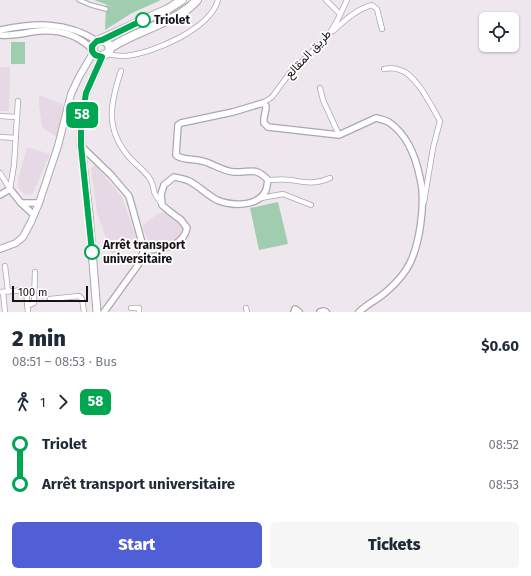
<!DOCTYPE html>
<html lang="en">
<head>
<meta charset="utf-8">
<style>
  :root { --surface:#fff; --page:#f6f6f7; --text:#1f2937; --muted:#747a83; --accent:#505fd5 }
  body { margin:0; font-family:"Fira Sans",Vazirmatn,sans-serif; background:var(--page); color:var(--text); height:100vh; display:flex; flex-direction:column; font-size:15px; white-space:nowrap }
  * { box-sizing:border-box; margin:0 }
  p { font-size:13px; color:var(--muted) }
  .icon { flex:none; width:22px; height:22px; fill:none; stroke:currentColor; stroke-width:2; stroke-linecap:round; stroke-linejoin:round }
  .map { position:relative; height:312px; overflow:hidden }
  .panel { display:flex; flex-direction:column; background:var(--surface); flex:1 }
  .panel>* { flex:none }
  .badge { padding:0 8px; border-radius:6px; font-size:14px; line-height:26px }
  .buttons { position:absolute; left:479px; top:12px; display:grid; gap:8px }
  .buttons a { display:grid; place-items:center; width:40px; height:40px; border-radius:6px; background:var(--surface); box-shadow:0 1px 3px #0004; font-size:20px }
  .scale { position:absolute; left:12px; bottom:10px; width:76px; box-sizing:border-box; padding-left:4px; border:2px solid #161416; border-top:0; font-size:11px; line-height:14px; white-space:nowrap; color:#161416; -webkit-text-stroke:3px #fff; paint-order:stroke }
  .map>.badge { position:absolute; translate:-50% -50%; box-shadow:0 0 0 2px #fff }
  .legs { display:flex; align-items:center; gap:6px; height:44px; padding:0 12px; font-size:13px }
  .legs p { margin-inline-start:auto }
  .head { display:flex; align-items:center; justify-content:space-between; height:68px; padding:0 12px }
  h1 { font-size:22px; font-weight:800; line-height:30px }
  .primary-button { display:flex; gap:8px; margin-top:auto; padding:8px 12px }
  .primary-button a { flex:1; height:46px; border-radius:6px; background:var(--accent); color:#fff; font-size:16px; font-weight:800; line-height:46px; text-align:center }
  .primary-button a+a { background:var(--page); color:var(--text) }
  ul { padding:0 12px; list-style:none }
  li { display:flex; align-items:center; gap:14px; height:40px; font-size:15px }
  li i { display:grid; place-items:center; width:6px; height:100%; margin:0 5px; background:currentColor }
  li i::after { content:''; width:10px; height:10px; margin:-5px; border:3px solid; border-radius:50%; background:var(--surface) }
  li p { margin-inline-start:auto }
  li:first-child i { background:linear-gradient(#0000 50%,currentColor 0) }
  li:last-child i { background:linear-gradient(currentColor 50%,#0000 0) }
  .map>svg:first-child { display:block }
  .built { fill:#e6d9e5 }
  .grass { fill:#a0ccaf }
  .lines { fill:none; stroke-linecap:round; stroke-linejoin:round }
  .pedestrian-casing { stroke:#ada7ad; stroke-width:5.5 }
  .minor-casing { stroke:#ada7ad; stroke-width:6 }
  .tertiary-casing { stroke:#ada7ad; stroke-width:8 }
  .secondary-casing { stroke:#ada7ad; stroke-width:8 }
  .primary-casing { stroke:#ada7ad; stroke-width:9 }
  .trunk-casing { stroke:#ada7ad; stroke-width:10 }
  .pedestrian { stroke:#fff; stroke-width:3.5 }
  .minor { stroke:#fff; stroke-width:4.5 }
  .tertiary { stroke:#fff; stroke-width:5.5 }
  .secondary { stroke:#fff; stroke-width:6 }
  .primary { stroke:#fff; stroke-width:7 }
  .trunk { stroke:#fff; stroke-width:8 }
  .line-1-casing { stroke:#fff; stroke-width:9 }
  .line-1 { stroke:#00a651; stroke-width:6 }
  .stop-1-dot { fill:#fff; stroke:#00a651; stroke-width:2 }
  .labels { text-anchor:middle; stroke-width:3.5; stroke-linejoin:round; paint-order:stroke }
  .stop-label { font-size:12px; font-weight:bold; fill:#161416; stroke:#fff; text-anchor:start }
  .street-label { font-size:12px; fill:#161416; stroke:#fff }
</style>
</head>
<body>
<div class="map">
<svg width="531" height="312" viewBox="0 0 531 312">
  <rect width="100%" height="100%" fill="#eee7ee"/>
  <g class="built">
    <path d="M0 67H10L9 111H0Z"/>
    <path d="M39 95 64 105 57 137 42 127 39 104Z"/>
    <path d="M27 147 50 154 32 195H26L18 188V180Z"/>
    <path d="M95 165 122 197 138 243 112 254 97 213 91 168Z"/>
    <path d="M164 212 173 217 181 224 183 231 179 240 169 245 154 246 149 243 142 226 157 214Z"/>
  </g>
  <g class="grass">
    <path d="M94 0H161L132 13 105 30 106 5 116 8Z"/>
    <rect x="11" y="42" width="14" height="22"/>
    <path d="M278 202 288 244 259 250 250 208Z"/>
  </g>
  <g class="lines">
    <g class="pedestrian-casing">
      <path id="pedestrian" d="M79 0 91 5 106 9"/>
    </g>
    <g class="minor-casing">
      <g id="minor">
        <path d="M326 0 340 14"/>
        <path d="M333 31C345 20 357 9 372 5L377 9 382 29"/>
        <path d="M106 54C113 55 119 56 125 56 154 53 210 29 218 0"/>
        <path d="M384 69C389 68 395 68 400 70 416 74 432 107 440 121L433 148 424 202"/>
        <path d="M121 71C110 104 105 129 129 157 136 165 145 171 150 179 153 183 153 187 154 191 155 196 159 200 162 204"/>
        <path d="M320 88 323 100 339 135"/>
        <path d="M263 103 272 97 289 74 328 36 337 21 347 0"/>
        <path d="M0 116 17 117"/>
        <path d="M0 137 16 138"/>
        <path d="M0 173 10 189"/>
        <path d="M268 180C275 180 282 179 290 180 305 182 315 185 330 178"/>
        <path d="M10 189 14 165 18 101"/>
        <path d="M261 198 283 194 311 205"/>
        <path d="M5 266 8 291"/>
        <path d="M0 292 26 290 28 312"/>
        <path d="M3 292 5 312"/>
        <path d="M50 299 79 296 82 299 84 312"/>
        <path d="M27 306 34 303 35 272"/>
        <path d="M131 308H139V312"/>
        <path d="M246 308 247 312"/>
      </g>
    </g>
    <g class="tertiary-casing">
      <g id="tertiary">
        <path d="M0 30C35 23 66 21 97 41"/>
        <path d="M0 35C11 36 21 34 31 32 55 28 75 32 92 49"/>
        <path d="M81 146 111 175 129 196 144 250 138 265 104 312"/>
        <path d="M0 195 10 189 21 203 34 215"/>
        <path d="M21 203H39"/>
        <path d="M144 250C161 250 183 247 187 228L181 220 169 211 162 205 161 194 164 185 174 177C179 178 185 179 189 181 199 186 207 195 217 200 231 206 257 207 265 192 267 189 267 184 268 180 255 166 250 173 234 172 222 171 212 163 202 161 194 159 184 160 177 156L176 155 178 125 181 123 233 112 263 103 266 106C266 112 263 117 264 123L268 127 339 135 376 118C380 119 386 120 390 123 407 135 416 158 420 178 426 201 420 249 406 270 400 279 390 289 381 296 373 302 366 305 359 312"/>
        <path d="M294 312 295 309 299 312"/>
        <path d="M320 312 324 311 326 312"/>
      </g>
    </g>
    <g class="secondary-casing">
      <path id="secondary" d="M0 249 16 243 23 237 31 222 39 203 58 146 71 94 79 77 93 53"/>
    </g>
    <g class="primary-casing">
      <path id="primary" d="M97 312 89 214 81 146V125L86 93 102 57"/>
    </g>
    <g class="trunk-casing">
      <g id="trunk">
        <path d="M102 40C108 42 111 45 109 52 102 57 95 59 92 49L95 42 168 9 182 0"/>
        <path d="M110 48C124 39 139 33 155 26 170 19 186 13 197 0"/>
      </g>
    </g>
    <use href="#pedestrian" class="pedestrian"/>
    <use href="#minor" class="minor"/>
    <use href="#tertiary" class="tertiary"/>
    <use href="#secondary" class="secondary"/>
    <use href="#primary" class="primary"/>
    <use href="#trunk" class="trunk"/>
  </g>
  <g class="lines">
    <g class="line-1-casing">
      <path id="line-1" d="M92 252 81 146V125L86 93 102 57 95 55 92 51V46L97 41 102 40 143 20"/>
    </g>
    <use href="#line-1" class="line-1"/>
  </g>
  <g class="stop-1-dot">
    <circle cx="143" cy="20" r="7"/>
    <circle cx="92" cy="252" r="7"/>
  </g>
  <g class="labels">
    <g class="stop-label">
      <text x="154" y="24">Triolet</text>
      <text x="103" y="249">Arrêt transport<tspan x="103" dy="14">universitaire</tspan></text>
    </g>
    <g class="street-label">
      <text transform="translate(308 54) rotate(-47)" y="4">طريق المقالع</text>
    </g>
  </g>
</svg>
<div class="buttons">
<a><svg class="icon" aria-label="locate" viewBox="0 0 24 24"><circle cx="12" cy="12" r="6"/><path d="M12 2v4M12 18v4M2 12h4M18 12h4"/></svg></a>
</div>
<div class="scale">100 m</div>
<b class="badge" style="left:82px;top:115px;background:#00a651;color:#fff">58</b>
</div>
<section class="panel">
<div class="head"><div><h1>2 min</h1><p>08:51 – 08:53 · Bus</p></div><b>$0.60</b></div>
<div class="legs"><svg class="icon" aria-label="walk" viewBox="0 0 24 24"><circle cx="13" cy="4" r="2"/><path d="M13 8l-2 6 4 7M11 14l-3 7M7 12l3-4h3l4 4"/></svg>1<svg class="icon" aria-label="forward" viewBox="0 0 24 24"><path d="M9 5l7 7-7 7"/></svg><b class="badge" style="background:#00a651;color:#fff">58</b></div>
<ul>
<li><i style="color:#00a651"></i><b>Triolet</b><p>08:52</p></li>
<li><i style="color:#00a651"></i><b>Arrêt transport universitaire</b><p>08:53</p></li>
</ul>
<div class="primary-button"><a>Start</a><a>Tickets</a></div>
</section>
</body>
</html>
